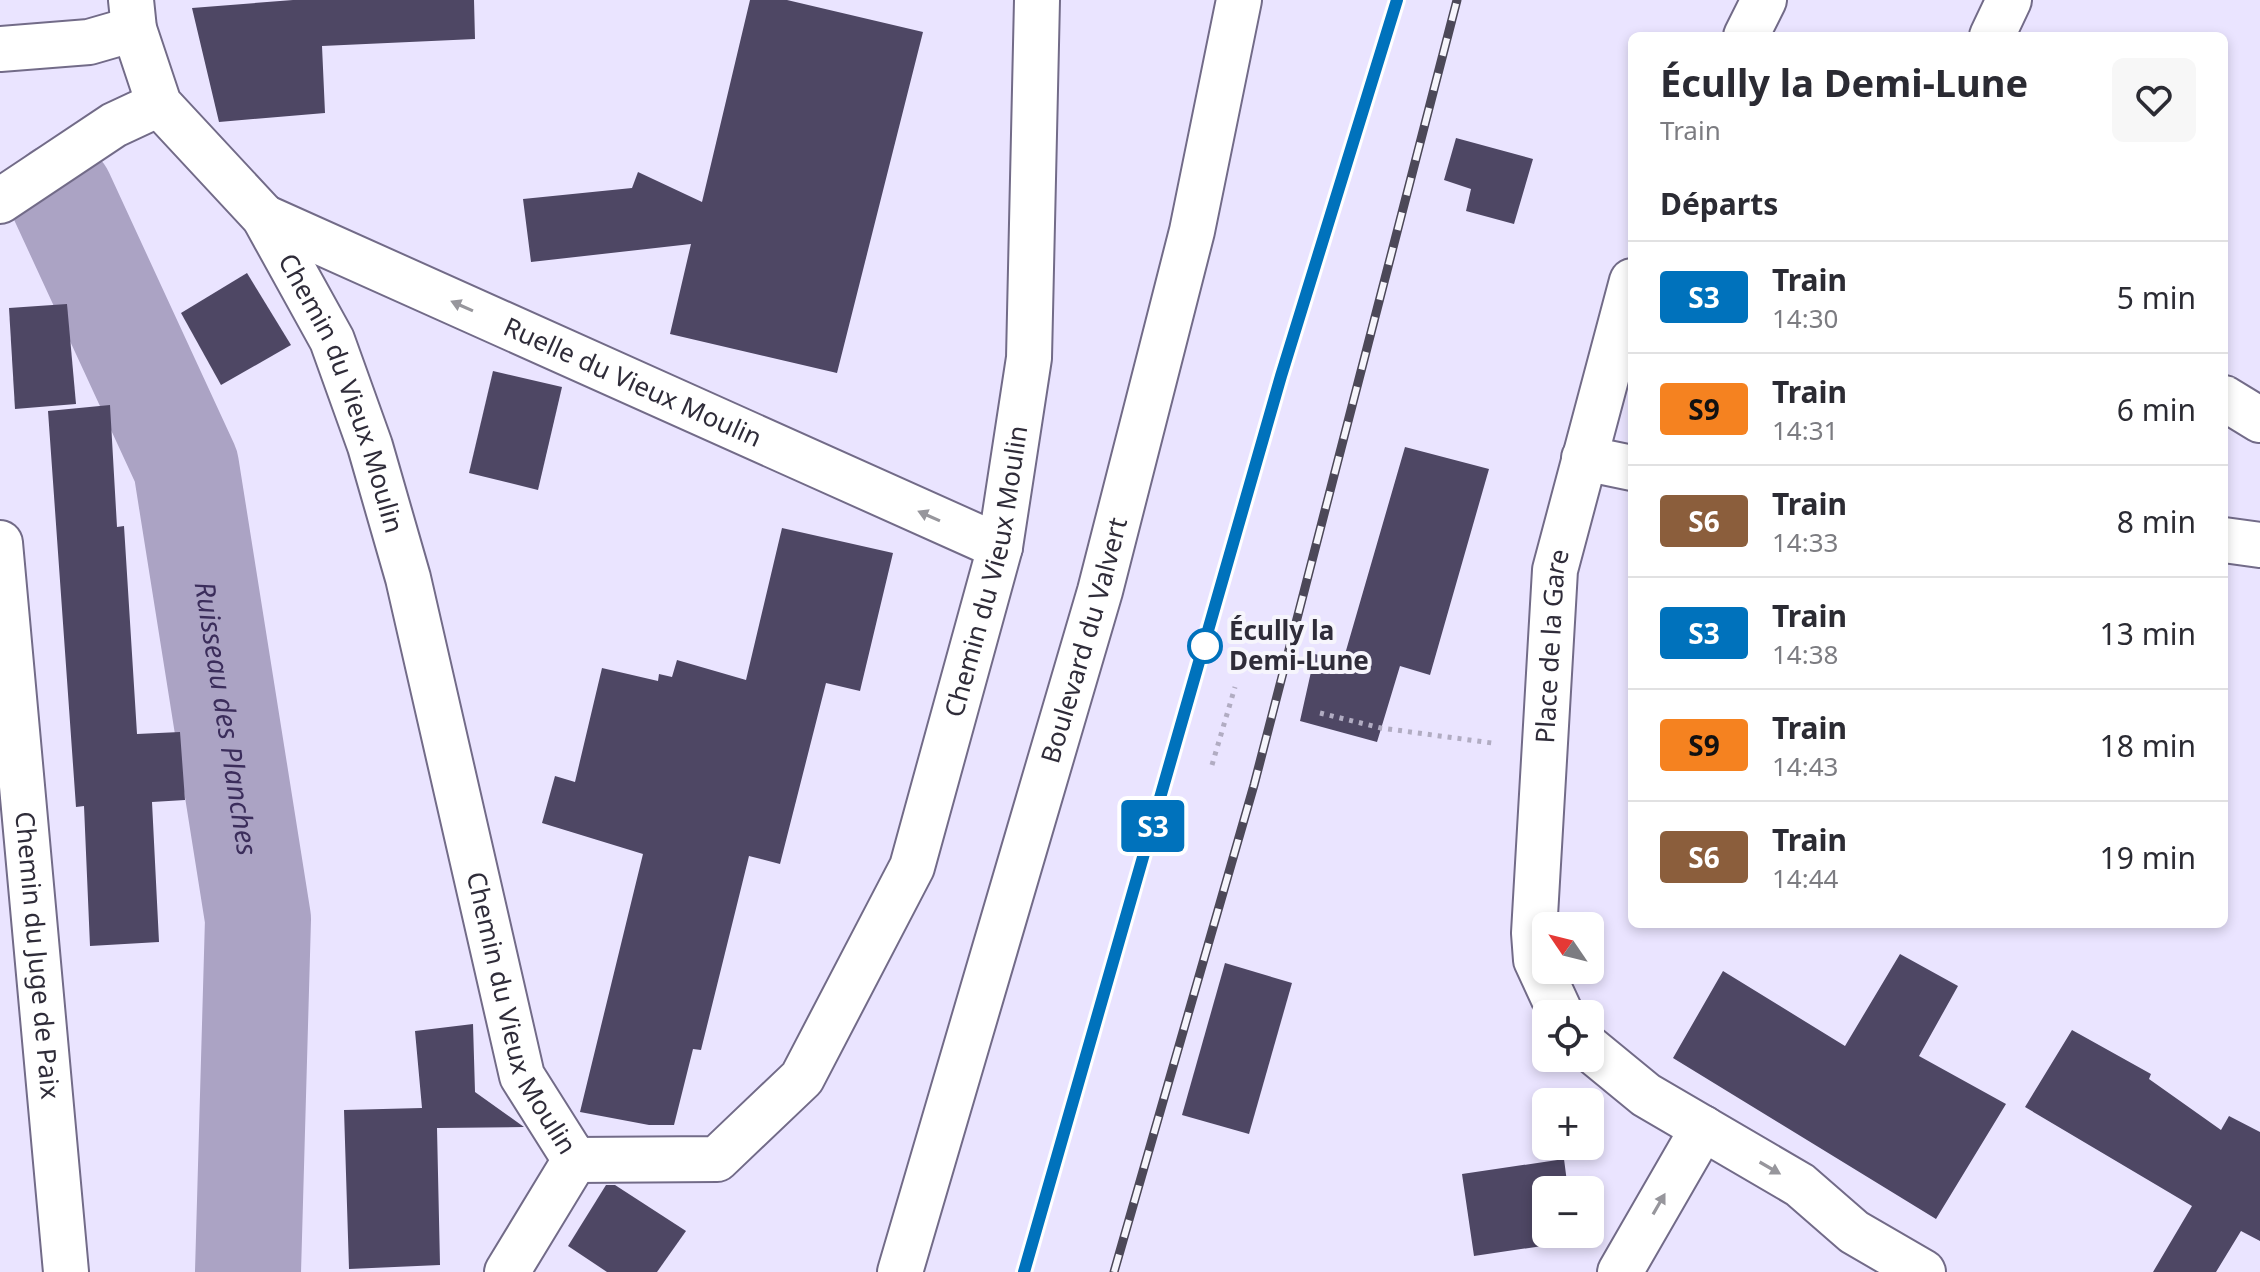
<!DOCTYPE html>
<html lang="fr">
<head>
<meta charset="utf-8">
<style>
  :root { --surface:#fff; --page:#f7f7f7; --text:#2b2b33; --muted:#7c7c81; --line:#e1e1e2 }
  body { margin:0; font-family:"Noto Sans",sans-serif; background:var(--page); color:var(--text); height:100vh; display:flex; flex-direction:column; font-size:30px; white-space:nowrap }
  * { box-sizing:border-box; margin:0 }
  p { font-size:26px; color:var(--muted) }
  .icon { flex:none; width:44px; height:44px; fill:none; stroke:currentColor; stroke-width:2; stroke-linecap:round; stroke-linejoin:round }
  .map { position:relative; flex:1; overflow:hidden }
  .side { position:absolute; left:1628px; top:32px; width:600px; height:896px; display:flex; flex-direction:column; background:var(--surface); border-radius:12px; box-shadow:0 4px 12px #0003 }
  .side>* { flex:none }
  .badge { padding:0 16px; border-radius:6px; font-size:28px; line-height:52px }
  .needle { width:52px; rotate:305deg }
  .buttons { position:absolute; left:1532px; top:912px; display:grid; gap:16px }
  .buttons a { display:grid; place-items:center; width:72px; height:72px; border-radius:12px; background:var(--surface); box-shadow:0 4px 12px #0003; font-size:40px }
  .map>.badge { position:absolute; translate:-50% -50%; box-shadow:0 0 0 4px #fff }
  h2 { padding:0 32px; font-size:30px; line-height:72px }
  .round { display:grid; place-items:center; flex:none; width:84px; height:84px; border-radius:12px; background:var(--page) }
  .headline { display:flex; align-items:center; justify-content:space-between; height:136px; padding:0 32px }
  h1 { font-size:38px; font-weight:700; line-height:60px }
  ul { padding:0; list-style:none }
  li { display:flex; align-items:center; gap:24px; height:112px; padding:0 32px; border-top:2px solid var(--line) }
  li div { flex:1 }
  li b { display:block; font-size:30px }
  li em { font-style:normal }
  li .badge { min-width:88px; font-weight:700; text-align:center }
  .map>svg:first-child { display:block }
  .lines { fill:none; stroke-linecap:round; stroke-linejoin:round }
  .river { stroke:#aba3c4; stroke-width:106 }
  .building { fill:#4e4764 }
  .minor-casing { stroke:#726b88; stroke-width:48 }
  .major-casing { stroke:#726b88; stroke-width:48 }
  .path { stroke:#b1acc2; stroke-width:5; stroke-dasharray:4 6; stroke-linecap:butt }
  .minor { stroke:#fff; stroke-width:44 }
  .major { stroke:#fff; stroke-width:44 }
  .rail-casing { stroke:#4c4858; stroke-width:9 }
  .rail { stroke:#f6f5fc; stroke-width:6; stroke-dasharray:18; stroke-linecap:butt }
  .oneway { fill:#97969c }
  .line-casing { stroke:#fff; stroke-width:18 }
  .line { stroke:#0072bc; stroke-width:12 }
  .stop-dot { fill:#fff; stroke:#0072bc; stroke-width:4 }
  .labels { text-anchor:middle; stroke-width:8; stroke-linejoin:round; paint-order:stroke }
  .street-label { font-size:26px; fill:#2f2c39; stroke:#f6f5fc }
  .stop-label { font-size:26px; font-weight:bold; fill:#2f2c39; stroke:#f6f5fc; text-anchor:start }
  .water-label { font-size:28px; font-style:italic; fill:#3b2d5b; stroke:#f6f5fc }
</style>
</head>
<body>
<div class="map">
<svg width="2260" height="1272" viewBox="0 0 2260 1272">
  <rect width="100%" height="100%" fill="#eae4ff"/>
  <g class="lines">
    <path class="river" id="s1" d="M61 195 186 466 258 919 248 1272"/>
  </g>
  <g class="building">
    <path d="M293 0H474L475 39 322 46 325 113 219 122 192 8Z"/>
    <path d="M750 0H787L923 32 837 373 670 334 691 244 531 262 523 199 632 188 638 172 702 202Z"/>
    <path d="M1456 138 1533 159 1514 224 1466 211 1471 189 1444 180Z"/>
    <path d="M247 273 291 345 221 385 181 313Z"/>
    <path d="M67 304 76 404 15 409 9 308Z"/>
    <path d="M493 371 562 387 538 490 469 473Z"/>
    <path d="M110 405 117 527 124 526 137 734 180 732 185 800 152 802 159 942 90 946 84 806 76 807 48 411Z"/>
    <path d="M1405 447 1489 469 1430 675 1400 666 1377 742 1300 721 1315 654 1343 661Z"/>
    <path d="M782 528 893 553 860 691 826 683 780 864 749 856 701 1050 693 1049 674 1125H649L580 1112 643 854 542 823 555 776 575 782 602 668 658 681 659 674 672 677 677 660 746 680Z"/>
    <path d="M1900 954 1958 986 1919 1056 2006 1104 1936 1219 1673 1058 1723 971 1845 1046Z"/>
    <path d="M1225 963 1292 983 1249 1134 1182 1115Z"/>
    <path d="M473 1024 475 1092 524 1127 437 1128 440 1265 349 1269 344 1110 422 1108 415 1031Z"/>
    <path d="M2072 1030 2151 1074 2149 1079 2221 1130 2229 1116 2260 1132V1241L2241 1231 2216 1272H2153L2192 1206 2025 1107Z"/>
    <path d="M1564 1159 1568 1190H1546V1234H1575L1576 1241 1474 1256 1462 1174Z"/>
    <path d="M606 1185H615L686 1231 657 1272H607L568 1246Z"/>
  </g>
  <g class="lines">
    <g class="minor-casing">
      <g id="minor">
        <path id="s2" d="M131 0 134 29 159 104 264 217 332 340 370 446 408 578 522 1076 575 1160 717 1159 802 1078 912 867 1000 547 1029 358 1037 0"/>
        <path d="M1746 36 1764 0"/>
        <path d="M1992 36 2009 0"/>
        <path d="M0 49 89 42 134 29"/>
        <path d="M0 201 114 125 159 104"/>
        <path id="s3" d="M264 217 1000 547"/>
        <path d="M2224 398 2260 420"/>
        <path d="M1584 458 1632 468"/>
        <path d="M2224 540 2260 545"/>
        <path id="s4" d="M0 543 66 1272"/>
        <path id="s5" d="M1561 1014 1536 960 1534 933 1555 570 1632 281"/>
        <path d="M1590 1049 1646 1095 1800 1185 1854 1232 1923 1272"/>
        <path d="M507 1272 575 1160"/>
        <path d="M1620 1272 1703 1128"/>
      </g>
    </g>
    <g class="major-casing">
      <g id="major">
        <path id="s6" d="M900 1272 1100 591 1192 231 1239 0"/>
      </g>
    </g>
    <g class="path">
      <path d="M1320 713 1381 728 1492 743"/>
      <path d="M1212 765 1235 687"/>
    </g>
    <use href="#minor" class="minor"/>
    <use href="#major" class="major"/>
    <g class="rail-casing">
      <g id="rail">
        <path d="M1024 1272 1281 376 1397 0"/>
        <path d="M1114 1272 1254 785 1457 0"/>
      </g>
    </g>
    <use href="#rail" class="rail"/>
  </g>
  <defs><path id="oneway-solid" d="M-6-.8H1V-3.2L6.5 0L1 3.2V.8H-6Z" transform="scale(2)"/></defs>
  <g class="oneway">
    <use href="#oneway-solid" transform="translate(462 306) rotate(-156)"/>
    <use href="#oneway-solid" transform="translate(929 516) rotate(-156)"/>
    <use href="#oneway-solid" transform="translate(1770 1168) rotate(30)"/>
    <use href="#oneway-solid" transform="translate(1659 1204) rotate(-60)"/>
  </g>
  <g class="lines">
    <g class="line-casing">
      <path id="line" d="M1024 1272 1281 376 1397 0"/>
    </g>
    <use href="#line" class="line"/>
  </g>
  <circle class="stop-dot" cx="1205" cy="646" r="16"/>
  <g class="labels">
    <g class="street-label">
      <text dy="9" stroke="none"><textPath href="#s3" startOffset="404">Ruelle du Vieux Moulin</textPath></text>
      <text dy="9" stroke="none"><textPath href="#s2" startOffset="456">Chemin du Vieux Moulin</textPath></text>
      <text dy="9" stroke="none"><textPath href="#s2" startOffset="2066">Chemin du Vieux Moulin</textPath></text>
      <text dy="9" stroke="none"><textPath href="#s6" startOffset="658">Boulevard du Valvert</textPath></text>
      <text dy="9" stroke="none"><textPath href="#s5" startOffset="374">Place de la Gare</textPath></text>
      <text dy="9" stroke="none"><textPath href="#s4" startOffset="414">Chemin du Juge de Paix</textPath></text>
      <text dy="9" stroke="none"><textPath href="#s2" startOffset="1104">Chemin du Vieux Moulin</textPath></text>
    </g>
    <g class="stop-label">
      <text x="1229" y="640">Écully la<tspan x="1229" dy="30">Demi-Lune</tspan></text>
    </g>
    <g class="water-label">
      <text dy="10" stroke="none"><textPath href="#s1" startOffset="554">Ruisseau des Planches</textPath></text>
    </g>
  </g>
</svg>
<div class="buttons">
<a><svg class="needle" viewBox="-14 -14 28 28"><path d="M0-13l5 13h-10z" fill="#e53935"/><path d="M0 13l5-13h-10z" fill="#7c7c81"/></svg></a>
<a><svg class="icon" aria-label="locate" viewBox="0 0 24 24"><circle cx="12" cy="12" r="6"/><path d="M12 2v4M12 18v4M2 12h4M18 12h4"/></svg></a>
<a>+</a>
<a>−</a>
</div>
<b class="badge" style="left:1153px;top:826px;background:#0072bc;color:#fff">S3</b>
<section class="side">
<div class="headline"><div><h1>Écully la Demi-Lune</h1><p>Train</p></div><a class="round"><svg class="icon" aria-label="heart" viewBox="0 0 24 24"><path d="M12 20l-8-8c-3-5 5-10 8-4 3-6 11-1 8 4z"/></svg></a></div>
<h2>Départs</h2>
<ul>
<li><span class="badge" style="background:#0072bc;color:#fff">S3</span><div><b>Train</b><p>14:30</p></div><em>5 min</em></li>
<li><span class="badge" style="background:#f58220;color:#111">S9</span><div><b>Train</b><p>14:31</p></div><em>6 min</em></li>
<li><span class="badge" style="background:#8b5e3c;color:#fff">S6</span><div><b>Train</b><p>14:33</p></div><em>8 min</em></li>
<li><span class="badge" style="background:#0072bc;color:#fff">S3</span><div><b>Train</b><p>14:38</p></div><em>13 min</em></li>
<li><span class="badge" style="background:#f58220;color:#111">S9</span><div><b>Train</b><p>14:43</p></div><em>18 min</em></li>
<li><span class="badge" style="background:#8b5e3c;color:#fff">S6</span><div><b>Train</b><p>14:44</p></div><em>19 min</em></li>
</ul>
</section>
</div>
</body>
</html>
